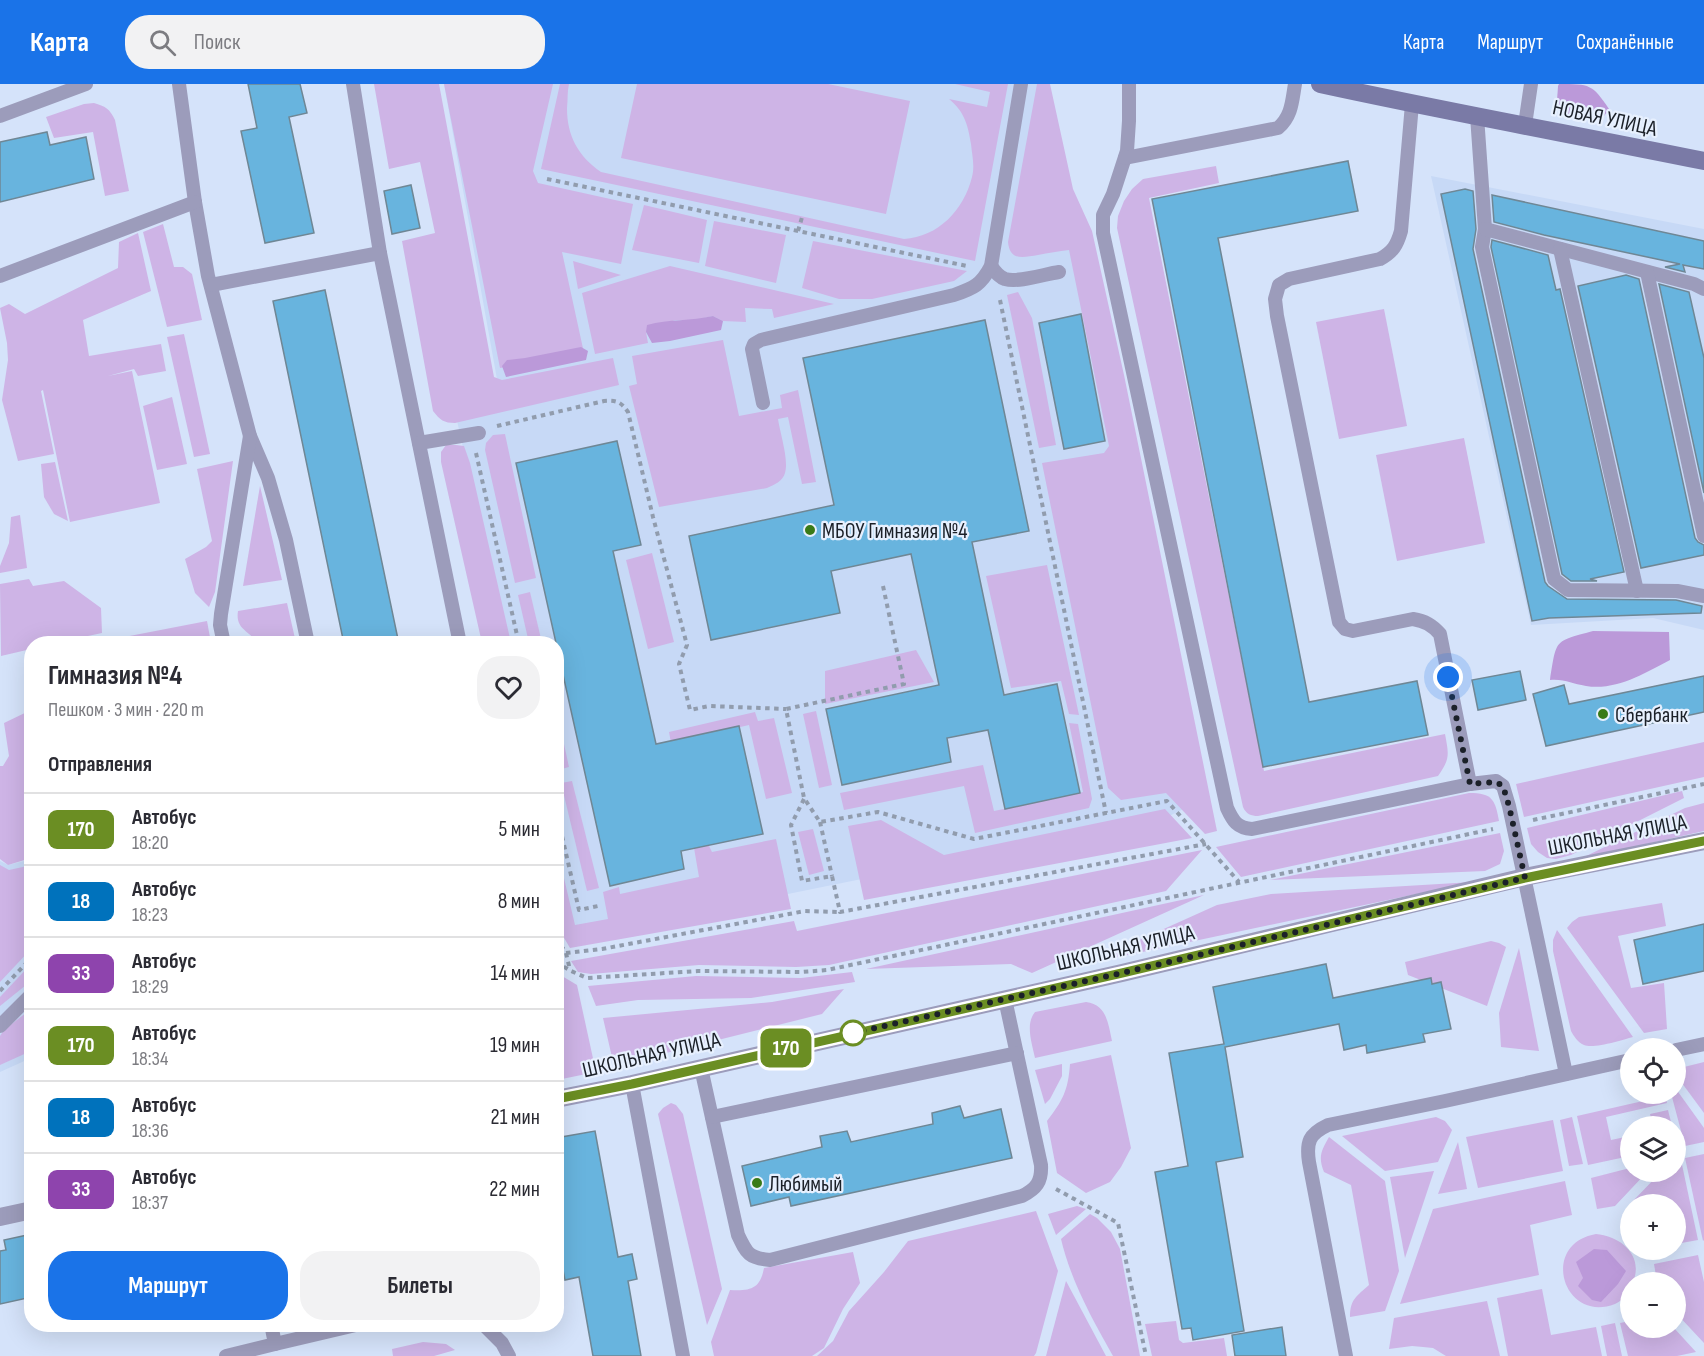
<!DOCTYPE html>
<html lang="ru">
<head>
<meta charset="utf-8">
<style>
  :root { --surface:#fff; --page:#f2f2f3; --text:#2b2b33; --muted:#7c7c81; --line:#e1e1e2; --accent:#1a73e8 }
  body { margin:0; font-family:"Sofia Sans Condensed",sans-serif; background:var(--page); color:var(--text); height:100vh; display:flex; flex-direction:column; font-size:22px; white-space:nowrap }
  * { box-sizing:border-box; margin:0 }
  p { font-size:20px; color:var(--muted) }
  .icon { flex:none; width:33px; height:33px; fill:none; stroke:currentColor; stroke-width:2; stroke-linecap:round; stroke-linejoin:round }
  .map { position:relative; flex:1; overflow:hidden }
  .details { position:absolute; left:24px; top:552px; width:540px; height:696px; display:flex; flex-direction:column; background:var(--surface); border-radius:24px; box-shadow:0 6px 24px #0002 }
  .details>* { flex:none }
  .badge { padding:0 12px; border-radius:9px; font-size:21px; line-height:39px }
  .buttons { position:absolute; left:1620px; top:954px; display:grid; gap:12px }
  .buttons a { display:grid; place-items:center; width:66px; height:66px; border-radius:50%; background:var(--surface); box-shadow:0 6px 24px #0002; font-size:30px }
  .you { position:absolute; width:30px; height:30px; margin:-15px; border:4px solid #fff; border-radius:50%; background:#1a73e8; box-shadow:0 0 0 9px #1a73e833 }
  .map>.badge { position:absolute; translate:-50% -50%; box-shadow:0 0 0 3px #fff }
  h2 { padding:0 24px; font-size:22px; line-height:54px }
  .round { display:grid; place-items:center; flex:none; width:63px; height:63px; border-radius:24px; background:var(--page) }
  .summary { display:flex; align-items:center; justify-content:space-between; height:102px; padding:0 24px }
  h1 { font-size:28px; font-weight:700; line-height:45px }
  .cta { display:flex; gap:12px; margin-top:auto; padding:12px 24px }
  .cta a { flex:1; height:69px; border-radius:24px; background:var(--accent); color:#fff; font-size:24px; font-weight:700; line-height:69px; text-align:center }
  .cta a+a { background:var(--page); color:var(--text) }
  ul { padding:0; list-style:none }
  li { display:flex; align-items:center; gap:18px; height:72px; padding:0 24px; border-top:2px solid var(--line) }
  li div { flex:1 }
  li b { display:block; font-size:22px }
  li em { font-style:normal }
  li .badge { min-width:66px; font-weight:700; text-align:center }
  header { display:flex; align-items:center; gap:36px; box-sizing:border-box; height:84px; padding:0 30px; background:var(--accent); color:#fff }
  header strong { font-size:28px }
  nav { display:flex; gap:33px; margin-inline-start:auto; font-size:21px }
  .search { width:420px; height:54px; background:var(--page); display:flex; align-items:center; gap:15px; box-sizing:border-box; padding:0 21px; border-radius:24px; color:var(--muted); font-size:22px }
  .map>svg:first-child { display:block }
  .built { fill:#c7d9f6 }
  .green { fill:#ceb4e6 }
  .forest { fill:#bb99d9 }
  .building { fill:#68b4de; stroke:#6f8795; stroke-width:1.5 }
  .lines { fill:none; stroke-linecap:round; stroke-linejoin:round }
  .path { stroke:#919cad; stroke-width:4; stroke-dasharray:4.5 4.5; stroke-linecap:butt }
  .lane { stroke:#9c9cbb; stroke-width:14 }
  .street { stroke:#9c9cbb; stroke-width:18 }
  .secondary { stroke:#7a7aa6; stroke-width:18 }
  .line-casing { stroke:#fff; stroke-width:14 }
  .line { stroke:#6b8e23; stroke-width:9 }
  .walk { stroke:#1b2028; stroke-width:6; stroke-dasharray:0 10.8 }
  .poi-dot { fill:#3a7a17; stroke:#e7f0fe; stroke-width:2 }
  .stop-dot { fill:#fff; stroke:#6b8e23; stroke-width:3 }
  .labels { text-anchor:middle; stroke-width:4.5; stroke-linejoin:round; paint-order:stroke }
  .street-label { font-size:22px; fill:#1b2028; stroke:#e7f0fe }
  .poi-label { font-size:22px; fill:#1b2028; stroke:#e7f0fe; text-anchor:start }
</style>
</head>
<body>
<header>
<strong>Карта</strong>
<div class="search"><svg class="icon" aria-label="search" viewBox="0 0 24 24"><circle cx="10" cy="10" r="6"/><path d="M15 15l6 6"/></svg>Поиск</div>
<nav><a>Карта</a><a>Маршрут</a><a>Сохранённые</a></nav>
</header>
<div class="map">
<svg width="1704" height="1272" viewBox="0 0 1704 1272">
  <rect width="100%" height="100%" fill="#d5e3fa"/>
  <g class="built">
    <path d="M444 0H1049L1194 720 1167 733 571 854 556 787V560L506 559 456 332 502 323Z"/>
    <path d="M1431 92 1704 145V546L1653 534 1531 541Z"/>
    <path d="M32 775 31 974 0 988V777L8 781Z"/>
  </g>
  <g class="green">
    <path d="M374 0H439L494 293 502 296 613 274 619 301 455 339C444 339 440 336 433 327L402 157 435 149 420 78 389 85Z"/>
    <path d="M444 0H553L533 87 538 99 633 120 621 180 562 168 584 269 500 284Z"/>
    <path d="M560 0H569C567 8 568 16 567 24 567 52 578 72 601 88L904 155C938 153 964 126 972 93 975 82 972 71 971 60 968 42 965 28 949 15L987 23 990 8 955 0H1008L975 177 541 85Z"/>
    <path d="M637 0H828L910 17 886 130 621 74Z"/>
    <path d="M1037 0H1050L1073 105 1092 147 1124 291 1217 747 1205 750 1166 709 1121 716 1108 704 1042 379 1104 369 1109 362 1069 166C1059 167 1048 169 1038 171 1024 173 1010 178 1008 158Z"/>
    <path d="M94 19C105 22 110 25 115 36L129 107 105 112 93 48 54 54 46 33 84 20Z"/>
    <path d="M1216 82 1219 99 1149 114 1264 687 1445 650C1449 671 1450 675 1438 692L1258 732C1251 732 1246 730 1243 723L1117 144 1118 132 1124 117 1132 105 1143 95Z"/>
    <path d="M644 121 707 136 699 179 632 166Z"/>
    <path d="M714 137 786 151 776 199 705 182Z"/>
    <path d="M163 140 174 183H183L192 190 202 236 167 243 143 148Z"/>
    <path d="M138 149 151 207 83 236 89 272 161 260 166 287 138 292 134 285 108 292 132 287 160 419 70 438 43 306 41 307 54 370 18 377 2 316 8 276 7 259 0 224 9 220 25 230 118 184 119 158Z"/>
    <path d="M813 157 967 187 954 197 872 215H839L802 204Z"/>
    <path d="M573 177 621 191 578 205Z"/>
    <path d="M670 182 834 220 774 234 772 225 745 224 746 238 723 237 713 232 695 236H675L646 248 648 259 595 270 582 209Z"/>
    <path d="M1018 208 1032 234 1056 361 1039 364 1007 211Z"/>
    <path d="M1384 225 1407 342 1339 355 1316 238Z"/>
    <path d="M184 250 210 370 194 373 167 253Z"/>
    <path d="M723 256 739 332 782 324 780 311 798 306 816 398 802 400 788 333 778 335C780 349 789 376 785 389 783 397 774 401 767 404L659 423 629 302 637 300 632 272Z"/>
    <path d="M172 313 187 380 157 386 143 322Z"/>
    <path d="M505 350 536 494 515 499 485 366 486 359 493 351Z"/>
    <path d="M1464 354 1485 459 1397 477 1376 371Z"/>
    <path d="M446 361H456L464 362 470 379 511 559H482L441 378V368Z"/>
    <path d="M233 377 215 508 209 523 195 509 185 475 206 463 212 457 197 385Z"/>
    <path d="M55 378 68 437 54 430 44 413 41 380Z"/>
    <path d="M260 402 282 496 243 502Z"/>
    <path d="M20 431 27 484 0 489V482L9 459 11 433Z"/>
    <path d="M652 469 674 558 648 565 626 476Z"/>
    <path d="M1047 481 1079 631 1069 630 1061 597 1011 604 986 492Z"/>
    <path d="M29 495 33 502 64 497 101 524 102 549 55 559 32 560 31 565 1 572 0 500Z"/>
    <path d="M530 508 542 559H529L518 511Z"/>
    <path d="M287 519 296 559H257C250 546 235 546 238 527Z"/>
    <path d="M207 537 211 559H101L114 555Z"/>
    <path d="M916 566 934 598 825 620V587Z"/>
    <path d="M31 626V774L8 781 0 775V682H3L9 672 4 639Z"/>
    <path d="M816 627 832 701 819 704 803 630Z"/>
    <path d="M557 628 569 683 558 686 556 681Z"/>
    <path d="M755 628 758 637 774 634 792 709 766 715 749 641 671 659 669 648Z"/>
    <path d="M1069 639 1078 640 1092 715 1089 724 975 749 964 702 844 726 840 709 983 681 994 727 1083 708Z"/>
    <path d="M1704 658V693L1524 733 1516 700Z"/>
    <path d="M572 697 599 804 587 807 561 699Z"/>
    <path d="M1682 707 1684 714 1571 771 1556 775 1547 774 1538 768 1531 760 1527 744Z"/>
    <path d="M1469 709C1493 709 1495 716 1499 737L1241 793 1216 763Z"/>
    <path d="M1704 719V747L1580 775 1685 724Z"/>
    <path d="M1165 725 1192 754 864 816 848 742 881 736 944 771Z"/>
    <path d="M813 745 824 787 809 791 798 748Z"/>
    <path d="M1500 749 1504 767 1500 780 1485 787 1270 796Z"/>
    <path d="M776 755 791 825 570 864 557 842 556 760 575 841 608 835 603 808 619 803 620 810 699 793 694 764 708 760 712 768Z"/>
    <path d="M1202 766 1166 807 829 881 796 883 699 881 591 890 578 888 571 877 794 837 797 847Z"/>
    <path d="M0 781 9 786 32 781 31 865 0 898Z"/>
    <path d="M1473 798 1086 880 1217 821 1271 810Z"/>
    <path d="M1204 811 1032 889 1011 880 866 885Z"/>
    <path d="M1662 819 1666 842 1618 852 1631 904 1664 899 1667 945 1644 949 1567 844 1572 838 1579 833Z"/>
    <path d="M1557 846 1633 953C1622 956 1594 965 1584 961 1577 958 1574 952 1571 947L1553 867V856Z"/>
    <path d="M1491 857 1499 859 1506 863 1487 922 1408 891 1405 878Z"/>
    <path d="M1519 864 1539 967 1501 963 1499 929Z"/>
    <path d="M31 880V897L0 922V913Z"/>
    <path d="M852 888 855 898 751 914 638 916 596 922 588 902 696 892 801 894Z"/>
    <path d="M557 889 577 901 596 988 557 996Z"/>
    <path d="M844 905 822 930 614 982 603 934 772 918Z"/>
    <path d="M1086 918C1107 921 1108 939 1112 957L1035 974C1032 959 1025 940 1035 928Z"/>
    <path d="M31 925V967L0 981V952L4 946Z"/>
    <path d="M1111 971 1131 1064 1121 1083 1110 1098 1086 1109 1057 1089 1047 1037C1063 1016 1068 1007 1070 980Z"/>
    <path d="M1704 978V1029L1676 991V985Z"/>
    <path d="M1062 980V992L1050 1015 1045 1020 1035 986Z"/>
    <path d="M1676 1005 1704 1044V1058L1685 1062 1672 1013 1676 1010Z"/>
    <path d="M1665 1012 1667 1019 1606 1033 1611 1056 1630 1052V1072L1588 1081 1577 1032Z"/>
    <path d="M671 1019 676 1021 683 1030 722 1205 707 1241 658 1030 663 1024Z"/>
    <path d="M1668 1026 1672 1042H1653L1650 1030Z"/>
    <path d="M1436 1033 1445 1037 1452 1046 1438 1078 1385 1087 1342 1052Z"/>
    <path d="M1572 1033 1583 1080 1569 1082 1560 1036Z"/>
    <path d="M1553 1036 1563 1087 1478 1104 1466 1053Z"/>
    <path d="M1329 1053 1385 1097 1399 1187 1385 1227 1350 1233C1350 1215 1357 1212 1369 1201L1351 1101 1324 1088C1318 1073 1321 1067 1329 1053Z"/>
    <path d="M1458 1058 1467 1105 1438 1110Z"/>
    <path d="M1704 1070V1156L1703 1157 1685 1074Z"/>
    <path d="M1681 1076 1698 1156 1676 1160V1120H1642L1641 1117 1631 1119 1661 1088H1676V1077Z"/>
    <path d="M1630 1084V1088H1647L1615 1122 1597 1125 1591 1094Z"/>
    <path d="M1434 1087 1405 1174 1390 1093Z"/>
    <path d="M1565 1097 1572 1131 1530 1141 1539 1191 1400 1220 1433 1125Z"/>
    <path d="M1077 1122 1086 1125 1056 1151 1048 1130Z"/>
    <path d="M1036 1127 1058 1187 1036 1269 1034 1272H817L833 1257 849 1227 884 1188 908 1157Z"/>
    <path d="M1090 1130 1097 1134 1111 1148 1120 1165 1140 1272H1113C1092 1235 1071 1197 1061 1155Z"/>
    <path d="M1596 1150C1621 1152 1644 1172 1633 1198H1630C1630 1208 1624 1216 1615 1220 1563 1240 1539 1160 1596 1150Z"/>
    <path d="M853 1168 860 1199 843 1225 824 1264 812 1272H714L711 1258 730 1206C751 1207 760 1205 764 1184Z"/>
    <path d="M1698 1171 1704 1198V1259L1676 1229V1198H1657L1654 1180Z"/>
    <path d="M1066 1197 1106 1272H1046Z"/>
    <path d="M1542 1205 1551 1251 1596 1243 1602 1272H1508L1497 1214Z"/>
    <path d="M1487 1217 1500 1272H1446L1433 1264 1423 1263 1412 1262 1389 1265 1394 1234Z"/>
    <path d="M1176 1237 1179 1256 1183 1259 1224 1254 1227 1272H1152L1145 1240Z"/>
    <path d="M1630 1237V1244H1674L1696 1268 1677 1272H1628L1620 1239Z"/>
    <path d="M1615 1239 1622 1272H1607L1601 1242Z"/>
    <path d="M423 1258 446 1260 455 1266 434 1272H393L392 1265Z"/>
  </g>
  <g class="forest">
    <path d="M1559 0C1590 0 1592 0 1609 25L1602 35 1563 29 1557 17 1558 2Z"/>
    <path d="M713 232 723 237 721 246 670 257 652 259 646 248 647 241C669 235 691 237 713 232Z"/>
    <path d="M581 263 588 267 586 276 506 293 502 282 507 276 525 274Z"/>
    <path d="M1593 547 1669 548 1670 576C1645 589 1616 607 1586 602 1572 600 1566 595 1550 596 1557 555 1553 558 1593 547Z"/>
    <path d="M1594 1165 1607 1166 1626 1187 1618 1200 1601 1218 1592 1216 1578 1202 1583 1194 1576 1178Z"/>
  </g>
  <g class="building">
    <path d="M248 0H300L307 29 289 33 314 149 265 159 241 47 257 44Z"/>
    <path d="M47 48 50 61 86 53 94 95 0 118V58Z"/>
    <path d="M1348 77 1358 127 1218 154 1309 618 1417 597 1428 651 1263 683 1152 115Z"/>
    <path d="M411 101 420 144 392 150 384 107Z"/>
    <path d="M1465 105 1473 107 1476 145 1473 165 1545 498 1548 502 1567 515 1676 516 1702 522 1701 529 1549 534 1532 537 1441 110Z"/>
    <path d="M1492 111 1704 157V185L1683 181 1685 188 1665 183 1680 180 1544 151 1494 138Z"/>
    <path d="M1492 156 1548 171 1556 206 1560 205 1624 488 1590 495 1597 497H1571L1562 490 1491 163Z"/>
    <path d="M1626 191 1639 195 1695 454 1698 458 1704 461V471L1641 484 1578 202Z"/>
    <path d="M1659 200 1689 208 1704 274V409Z"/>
    <path d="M325 206 399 560H344L273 217Z"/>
    <path d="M1081 230 1105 357 1064 365 1039 239Z"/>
    <path d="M985 236 1029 447 972 458 1004 611 1057 600 1080 709 1005 725 988 646 947 654 951 678 842 701 826 625 939 601 911 470 831 487 840 529 711 556 689 452 834 421 803 274Z"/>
    <path d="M617 357 641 461 613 467 656 660 739 642 763 750 681 767 684 785 610 802 516 379Z"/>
    <path d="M1520 587 1526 616 1478 626 1472 596Z"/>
    <path d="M1704 592V628L1546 662 1533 610 1564 601 1569 620Z"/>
    <path d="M1704 840V887L1643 900 1634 856Z"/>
    <path d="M1326 880 1333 914 1431 894 1432 900 1441 898 1451 945 1423 950 1425 958 1367 969 1366 961 1344 966 1339 940 1225 963 1243 1073 1216 1078 1244 1247 1193 1256 1191 1244 1182 1245 1155 1088 1188 1082 1169 969 1224 960 1213 903Z"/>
    <path d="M960 1022 964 1034 1001 1025 1012 1074 791 1122 789 1113 751 1122 742 1082 822 1063 820 1052 847 1047 851 1058 933 1040 932 1029Z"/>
    <path d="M595 1047 618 1173 632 1170 637 1195 628 1197 641 1272H593L579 1193 565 1196 556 1151V1054Z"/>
    <path d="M32 1150V1213L0 1220V1167L6 1166 4 1156Z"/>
    <path d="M1282 1243 1286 1272H1235L1232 1251Z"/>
  </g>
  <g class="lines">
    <g class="path">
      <path d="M547 95 967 182"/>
      <path d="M798 147 803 130"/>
      <path d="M1000 216 1106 729"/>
      <path d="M497 342 604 317C617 316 621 318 628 328L653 433 687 561 679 580 690 626 709 622 786 625"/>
      <path d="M476 369 519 560"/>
      <path d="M883 502 904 600 786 625 804 714 820 738 878 728 974 755 1167 717 1239 798"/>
      <path d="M804 715 791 741 802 797 832 792 840 828 1206 760"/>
      <path d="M556 726 579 826 598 822"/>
      <path d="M1533 736 1704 700"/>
      <path d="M820 738 832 792"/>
      <path d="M556 854 566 869 570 886"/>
      <path d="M566 869 602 865 805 827 840 828"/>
      <path d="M556 878 571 887 587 894 698 887 802 888 827 886 1493 745"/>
      <path d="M0 907 32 873"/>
      <path d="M1056 1105 1118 1139 1146 1272"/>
    </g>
    <g class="lane">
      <path d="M179 0 195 118 208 192 250 352 268 394 286 456 308 560"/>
      <path d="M353 0 380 169 460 560"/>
      <path d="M1129 0V37L1127 67 1113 110 1103 131V149L1227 724C1233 737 1237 744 1252 745L1470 700 1496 697 1503 702 1509 722 1566 990"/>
      <path d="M1412 20 1401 147C1397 161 1393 168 1380 175L1289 195 1279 201 1275 215 1277 232 1339 538 1345 545 1353 547 1413 535C1425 537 1432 541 1440 550L1470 700"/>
      <path d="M0 32 86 0"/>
      <path d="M1477 32 1485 145 1482 163 1554 495 1568 506 1677 507 1704 512"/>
      <path d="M1525 41 1531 0"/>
      <path d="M1125 74 1278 44C1292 32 1292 17 1295 0"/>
      <path d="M1485 145 1694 200 1704 205"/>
      <path d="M1560 165 1637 507"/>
      <path d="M991 182C995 188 999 193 1005 195 1019 199 1045 190 1059 188"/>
      <path d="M1647 188 1704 452"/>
      <path d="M0 192 195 118"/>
      <path d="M211 201 380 169"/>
      <path d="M763 319 752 265 754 260 761 256 954 211C974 204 981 201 991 182L1021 0"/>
      <path d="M419 359 479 349"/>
      <path d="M224 560 220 541 221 530 250 352"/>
      <path d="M0 942 32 910"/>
      <path d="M1676 966 1704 960"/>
      <path d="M701 984 738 1151C747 1170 749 1174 770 1176L1022 1112C1036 1105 1042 1098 1041 1081L1005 915"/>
      <path d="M632 1000 683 1272"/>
      <path d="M712 1033 1017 969"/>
      <path d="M483 1240 502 1259 509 1272"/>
      <path d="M275 1260 360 1240"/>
      <path d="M226 1272 275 1260 271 1240"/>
      <path d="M1346 1272 1309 1078C1306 1058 1309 1050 1328 1041L1445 1017 1630 976"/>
    </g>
    <g class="street">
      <path d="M556 1015 632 1000 1122 889 1525 793 1704 757"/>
      <path d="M0 1133 32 1126"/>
    </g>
    <path class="secondary" d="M1320 0C1448 28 1576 51 1704 77"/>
  </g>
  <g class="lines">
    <g class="line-casing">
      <path id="line" d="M556 1015 632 1000 1122 889 1525 794 1704 757"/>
    </g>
    <use href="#line" class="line"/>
    <path class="walk" d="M853 949 1122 889 1525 794 1509 722 1503 702 1496 698 1470 700 1448 593"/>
  </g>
  <g class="poi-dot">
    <circle cx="810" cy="446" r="6"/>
    <circle cx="1603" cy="630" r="6"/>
    <circle cx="757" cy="1099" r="6"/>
  </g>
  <circle class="stop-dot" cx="853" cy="949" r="12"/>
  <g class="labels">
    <g class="street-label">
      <text transform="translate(1605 33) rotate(12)" y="8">НОВАЯ УЛИЦА</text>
      <text transform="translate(1617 750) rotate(-11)" y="8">ШКОЛЬНАЯ УЛИЦА</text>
      <text transform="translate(1125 863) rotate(-13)" y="8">ШКОЛЬНАЯ УЛИЦА</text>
      <text transform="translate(651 970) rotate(-13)" y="8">ШКОЛЬНАЯ УЛИЦА</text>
    </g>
    <g class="poi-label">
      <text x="822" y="454">МБОУ Гимназия №4</text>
      <text x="1615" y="638">Сбербанк</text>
      <text x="769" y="1107">Любимый</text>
    </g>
  </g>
</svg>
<div class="buttons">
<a><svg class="icon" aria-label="locate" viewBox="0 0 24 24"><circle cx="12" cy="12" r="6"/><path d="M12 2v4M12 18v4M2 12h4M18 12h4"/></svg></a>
<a><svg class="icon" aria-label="layers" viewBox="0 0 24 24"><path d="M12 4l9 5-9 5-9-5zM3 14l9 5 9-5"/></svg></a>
<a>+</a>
<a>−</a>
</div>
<div class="you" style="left:1448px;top:593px"></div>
<b class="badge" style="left:786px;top:964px;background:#6b8e23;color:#fff">170</b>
<section class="details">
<div class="summary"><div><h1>Гимназия №4</h1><p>Пешком · 3 мин · 220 m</p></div><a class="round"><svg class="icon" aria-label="heart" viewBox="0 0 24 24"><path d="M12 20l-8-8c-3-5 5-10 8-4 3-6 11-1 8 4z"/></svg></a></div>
<h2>Отправления</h2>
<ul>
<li><span class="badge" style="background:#6b8e23;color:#fff">170</span><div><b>Автобус</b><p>18:20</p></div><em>5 мин</em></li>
<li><span class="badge" style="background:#0072bc;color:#fff">18</span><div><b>Автобус</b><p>18:23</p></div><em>8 мин</em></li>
<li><span class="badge" style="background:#8e44ad;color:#fff">33</span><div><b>Автобус</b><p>18:29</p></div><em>14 мин</em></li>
<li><span class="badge" style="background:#6b8e23;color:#fff">170</span><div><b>Автобус</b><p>18:34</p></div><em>19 мин</em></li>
<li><span class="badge" style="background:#0072bc;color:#fff">18</span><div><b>Автобус</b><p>18:36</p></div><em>21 мин</em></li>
<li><span class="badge" style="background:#8e44ad;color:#fff">33</span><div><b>Автобус</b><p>18:37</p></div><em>22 мин</em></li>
</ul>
<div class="cta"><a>Маршрут</a><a>Билеты</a></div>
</section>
</div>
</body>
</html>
